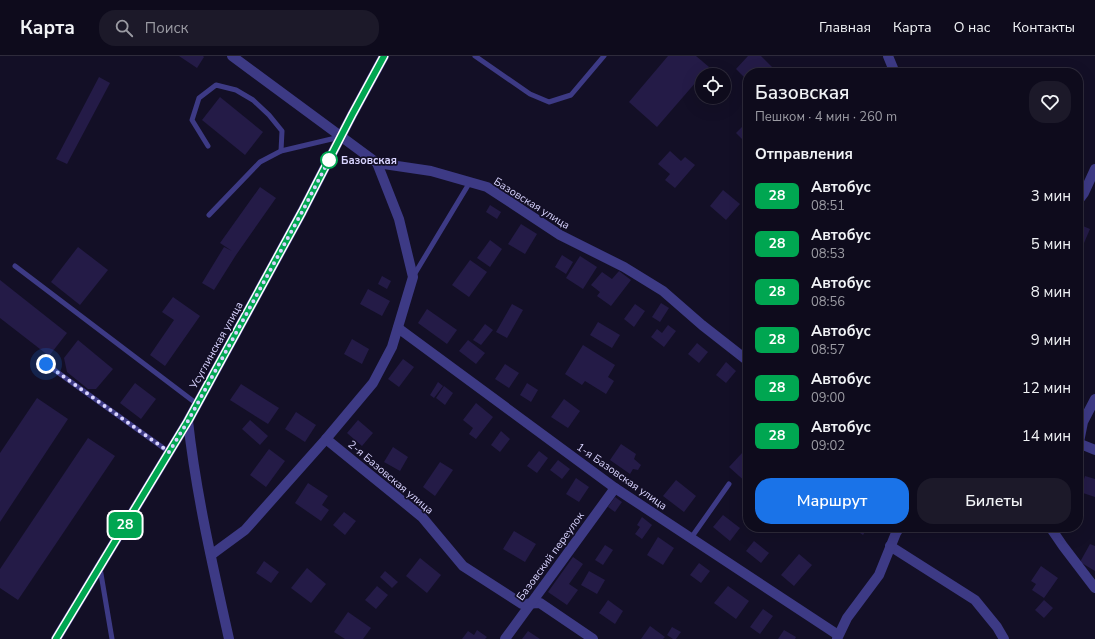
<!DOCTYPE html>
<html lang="ru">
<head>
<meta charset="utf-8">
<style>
  :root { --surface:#0e0b1c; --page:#1c1929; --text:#f1f3f6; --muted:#9b9ba3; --line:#2e2b3b; --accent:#1a73e8 }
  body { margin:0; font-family:"Nunito Sans",sans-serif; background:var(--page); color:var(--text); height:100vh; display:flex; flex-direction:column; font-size:15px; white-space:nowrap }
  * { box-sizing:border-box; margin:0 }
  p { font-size:13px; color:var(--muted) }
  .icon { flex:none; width:22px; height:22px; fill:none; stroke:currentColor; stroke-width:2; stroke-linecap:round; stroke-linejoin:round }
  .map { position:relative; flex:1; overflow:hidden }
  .drawer { position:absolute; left:743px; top:12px; width:340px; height:464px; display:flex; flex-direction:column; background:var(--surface); border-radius:16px; box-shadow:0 4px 16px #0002,0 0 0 1px var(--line) }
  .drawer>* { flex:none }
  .badge { padding:0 8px; border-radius:6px; font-size:14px; line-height:26px }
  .tools { position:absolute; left:695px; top:12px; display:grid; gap:8px }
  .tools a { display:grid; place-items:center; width:36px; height:36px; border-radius:50%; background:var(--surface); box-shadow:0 4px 16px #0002,0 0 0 1px var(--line); font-size:20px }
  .you { position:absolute; width:20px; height:20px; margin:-10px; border:3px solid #fff; border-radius:50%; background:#1a73e8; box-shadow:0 0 0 6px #1a73e833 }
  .map>.badge { position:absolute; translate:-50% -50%; box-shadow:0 0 0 2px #fff }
  h2 { padding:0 12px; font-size:15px; line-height:36px }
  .round { display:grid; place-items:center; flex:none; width:42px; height:42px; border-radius:16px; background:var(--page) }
  .summary { display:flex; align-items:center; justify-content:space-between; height:68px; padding:0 12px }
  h1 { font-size:19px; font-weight:600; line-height:30px }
  .button { display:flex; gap:8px; margin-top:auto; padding:8px 12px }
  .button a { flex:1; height:46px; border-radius:16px; background:var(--accent); color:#fff; font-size:16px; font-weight:600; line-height:46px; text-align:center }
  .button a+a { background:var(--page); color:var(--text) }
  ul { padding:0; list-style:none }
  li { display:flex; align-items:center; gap:12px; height:48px; padding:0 12px }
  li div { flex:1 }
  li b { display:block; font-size:15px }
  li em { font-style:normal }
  li .badge { min-width:44px; font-weight:700; text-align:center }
  header { display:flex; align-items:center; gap:24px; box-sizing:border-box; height:56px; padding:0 20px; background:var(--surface); border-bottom:1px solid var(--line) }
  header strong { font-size:19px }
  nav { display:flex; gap:22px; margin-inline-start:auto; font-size:14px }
  .search { width:280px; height:36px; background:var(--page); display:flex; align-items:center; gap:10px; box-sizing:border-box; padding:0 14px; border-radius:16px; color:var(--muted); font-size:15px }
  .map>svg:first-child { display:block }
  .building { fill:#241b47 }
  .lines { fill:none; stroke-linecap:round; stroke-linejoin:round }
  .service { stroke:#3d3a85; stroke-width:5 }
  .minor { stroke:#3d3a85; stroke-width:10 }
  .line-casing { stroke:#fff; stroke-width:9 }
  .line { stroke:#00a651; stroke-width:6 }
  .walk { stroke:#d9d4ff; stroke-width:4; stroke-dasharray:0 7.2 }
  .stop-dot { fill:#fff; stroke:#00a651; stroke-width:2 }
  .labels { text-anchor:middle; stroke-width:3.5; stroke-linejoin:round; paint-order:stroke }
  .stop-label { font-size:11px; font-weight:bold; fill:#d9d4ff; stroke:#130f26; text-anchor:start }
  .street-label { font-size:11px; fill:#d9d4ff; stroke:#130f26 }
</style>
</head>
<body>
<header>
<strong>Карта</strong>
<div class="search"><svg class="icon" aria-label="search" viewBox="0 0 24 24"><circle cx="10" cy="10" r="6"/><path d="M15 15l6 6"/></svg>Поиск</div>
<nav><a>Главная</a><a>Карта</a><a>О нас</a><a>Контакты</a></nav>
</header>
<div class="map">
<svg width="1095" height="583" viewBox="0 0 1095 583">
  <rect width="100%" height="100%" fill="#130f26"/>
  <g class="building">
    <path d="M179 0H203L204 1 197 12Z"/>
    <path d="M668 0H696L709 11 657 71 629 46Z"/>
    <path d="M748 0H761L778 17H748V25L736 13Z"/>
    <path d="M99 21 110 27 67 108 56 103Z"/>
    <path d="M220 41 263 76 245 99 202 64Z"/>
    <path d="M748 65V89L736 77Z"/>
    <path d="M670 95 681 105 685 101 695 109 675 132 665 124 670 118 658 108Z"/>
    <path d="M260 131 276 142 236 199 214 234 202 227 224 191 232 195 220 187Z"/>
    <path d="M723 134 740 148 726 164 710 150Z"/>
    <path d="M490 149 501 156 497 163 486 156Z"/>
    <path d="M521 168 537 178 525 198 508 188Z"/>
    <path d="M1078 168 1090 173 1084 187 1078 185Z"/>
    <path d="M490 184 502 193 490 211 477 202Z"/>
    <path d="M78 191 108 214 80 249 51 226Z"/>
    <path d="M562 199 573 206 566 218 555 211Z"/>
    <path d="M580 200 597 211 583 233 566 222Z"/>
    <path d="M470 204 487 216 469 241 452 229Z"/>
    <path d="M619 215 631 224 611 250 597 240 600 236 591 229 602 216 612 223Z"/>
    <path d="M382 220 391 225 387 233 378 228Z"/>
    <path d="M0 224 67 277 49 300 0 262Z"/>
    <path d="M368 233 390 245 382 260 360 248Z"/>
    <path d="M173 241 200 260 165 310 150 299 174 264 162 256Z"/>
    <path d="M661 247 669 252 660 266 652 261Z"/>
    <path d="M512 248 523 254 507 282 496 276Z"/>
    <path d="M635 248 645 255 634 271 624 263Z"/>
    <path d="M427 253 457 274 447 288 418 267Z"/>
    <path d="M598 266 620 279 612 292 590 279Z"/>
    <path d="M485 268 493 274 481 289 473 284Z"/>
    <path d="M668 269 676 275 664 291 651 281 657 273 662 277Z"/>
    <path d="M352 283 369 293 362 308 344 298Z"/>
    <path d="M78 284 113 313 96 333H88L67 316 64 302Z"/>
    <path d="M468 284 485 297 476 308 459 295Z"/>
    <path d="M697 287 708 296 699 307 688 298Z"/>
    <path d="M583 289 615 309 608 321 614 325 606 338 585 325 582 329 565 318Z"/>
    <path d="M403 303 414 311 399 331 388 323Z"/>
    <path d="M726 306 736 315 726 327 716 319Z"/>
    <path d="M505 308 519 317 509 332 495 323Z"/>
    <path d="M438 326 443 330 434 342 430 339Z"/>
    <path d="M135 327 156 343 141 363 120 347Z"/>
    <path d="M527 327 538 334 531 346 520 339Z"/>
    <path d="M241 328 279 352 268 368 230 344Z"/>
    <path d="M444 330 453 337 445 349 436 342Z"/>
    <path d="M37 342 68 363 0 466V397Z"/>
    <path d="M564 343 580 355 568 372 551 361Z"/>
    <path d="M476 347 493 361 476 383 469 378 473 372 463 364Z"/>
    <path d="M296 356 316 369 305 386 285 373Z"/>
    <path d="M250 364 268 380 260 389 242 373Z"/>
    <path d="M358 364 373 377 362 390 347 377Z"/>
    <path d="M501 375 510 383 500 396 491 389Z"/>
    <path d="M88 382 115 400 18 544 0 532V513Z"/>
    <path d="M621 388 636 398 634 403 641 409 638 414 633 413 630 418 610 404Z"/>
    <path d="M393 391 408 401 400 415 384 406Z"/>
    <path d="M269 393 285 405 266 431 250 419Z"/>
    <path d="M539 395 548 402 537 417 527 410Z"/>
    <path d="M743 396 748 400V428L729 411Z"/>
    <path d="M558 404 570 413 562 423 550 414Z"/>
    <path d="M440 406 453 414 435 440 423 431Z"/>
    <path d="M1085 420 1095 423V441L1080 436Z"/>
    <path d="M576 422 589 431 579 446 566 438Z"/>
    <path d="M676 424 696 440 684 456 663 440Z"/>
    <path d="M308 427 328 440 322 449 329 454 321 465 295 447Z"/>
    <path d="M615 441 622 446 615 456 608 451Z"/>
    <path d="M344 456 356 465 345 479 333 469Z"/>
    <path d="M723 459 740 472 730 485 713 471Z"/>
    <path d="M642 461 652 469 642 483 635 478 640 471 637 469Z"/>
    <path d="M851 471H868L863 479Z"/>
    <path d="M514 475 536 488 525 506 503 493Z"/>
    <path d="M658 481 674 492 663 509 647 499Z"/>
    <path d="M754 485 769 497 761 507 746 495Z"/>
    <path d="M1090 488 1095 490V515L1080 506Z"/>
    <path d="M605 489 613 494 603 509 595 504Z"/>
    <path d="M799 498 812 509 794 530 781 519Z"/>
    <path d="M573 501 583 508 569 528 578 534 567 549 548 536Z"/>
    <path d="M420 502 441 519 427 537 406 520Z"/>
    <path d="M264 505 279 516 271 527 256 517Z"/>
    <path d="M699 507 710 515 701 527 690 519Z"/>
    <path d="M1041 510 1058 522 1044 542 1032 534 1036 528 1031 525Z"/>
    <path d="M307 512 326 528 311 547 291 532Z"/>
    <path d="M385 515 398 526 392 532 380 521Z"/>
    <path d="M589 515 605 524 597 538 581 529Z"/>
    <path d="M377 530 388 539 376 553 365 544Z"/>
    <path d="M728 530 749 545 736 563 714 547Z"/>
    <path d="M608 544 623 555 615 568 599 557Z"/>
    <path d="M1044 544 1053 552 1044 562 1035 554Z"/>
    <path d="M763 553 773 560 760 578 750 571Z"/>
    <path d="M348 556 371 572 363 583H345L334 576Z"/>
    <path d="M650 570 665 581 663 583H641Z"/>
    <path d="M672 571 681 576 676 583H673L667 579Z"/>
    <path d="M477 574 487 581 485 583H462L468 575 474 579Z"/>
    <path d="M784 574 796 581 795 583H778Z"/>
    <path d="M528 575 540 583H522Z"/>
  </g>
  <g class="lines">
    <g class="service">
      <path d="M475 0 530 38 549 46 571 39 604 0"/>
      <path d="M208 90 192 64 199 42 216 29 236 34 253 44 269 59 282 75 281 95"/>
      <path d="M209 159 260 106 281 95 340 81"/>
      <path d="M15 210 197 348"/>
      <path d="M414 219 470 126"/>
      <path d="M46 308 169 396"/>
      <path d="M691 482 729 428"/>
      <path d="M100 512 112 583"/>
    </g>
    <g class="minor">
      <path d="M232 0 377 107 431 115 487 131 560 179 624 211 663 235 702 269 748 305"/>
      <path d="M888 0 895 17"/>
      <path d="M1078 145 1084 137 1095 113"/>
      <path d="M398 272 615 432 838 579"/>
      <path d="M188 365C196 438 213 511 229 583"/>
      <path d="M326 383 422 461 463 510 522 548 540 547 593 583"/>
      <path d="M1079 386 1083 366 1095 343"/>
      <path d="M1078 387 1095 394"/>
      <path d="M1050 471 1063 490 1095 532"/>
      <path d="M890 490 975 544 997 571 1004 583"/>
      <path d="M211 499 245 474 326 383 373 327 392 291 413 221 399 163 377 107"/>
      <path d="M56 583 188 365 302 156 352 59 384 0"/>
      <path d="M505 583 615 432"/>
      <path d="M837 583 847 562 879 519 896 477 900 471"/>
    </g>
  </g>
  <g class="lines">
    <g class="line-casing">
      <path id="line" d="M56 583 188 365 302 156 352 59 384 0"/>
    </g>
    <use href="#line" class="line"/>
    <path class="walk" d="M46 308 169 396 188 365 302 156 329 104"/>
  </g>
  <circle class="stop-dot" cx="329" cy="104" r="8"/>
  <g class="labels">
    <g class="stop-label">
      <text x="341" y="108">Базовская</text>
    </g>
    <g class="street-label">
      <text transform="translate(532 147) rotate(32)" y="4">Базовская улица</text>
      <text transform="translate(216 289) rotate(-61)" y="4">Усуглинская улица</text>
      <text transform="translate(622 420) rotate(35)" y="4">1-я Базовская улица</text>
      <text transform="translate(391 421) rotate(40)" y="4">2-я Базовская улица</text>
      <text transform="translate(550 500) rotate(-54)" y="4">Базовский переулок</text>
    </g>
  </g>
</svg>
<div class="tools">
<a><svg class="icon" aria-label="locate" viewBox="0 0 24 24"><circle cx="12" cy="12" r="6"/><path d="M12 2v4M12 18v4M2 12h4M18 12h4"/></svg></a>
</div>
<div class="you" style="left:46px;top:308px"></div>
<b class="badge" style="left:125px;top:469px;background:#00a651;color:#fff">28</b>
<section class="drawer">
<div class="summary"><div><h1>Базовская</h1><p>Пешком · 4 мин · 260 m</p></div><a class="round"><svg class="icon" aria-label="heart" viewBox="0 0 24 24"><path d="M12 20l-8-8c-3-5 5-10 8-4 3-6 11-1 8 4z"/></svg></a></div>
<h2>Отправления</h2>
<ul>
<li><span class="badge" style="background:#00a651;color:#fff">28</span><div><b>Автобус</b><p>08:51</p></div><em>3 мин</em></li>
<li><span class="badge" style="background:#00a651;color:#fff">28</span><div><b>Автобус</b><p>08:53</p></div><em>5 мин</em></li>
<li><span class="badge" style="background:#00a651;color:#fff">28</span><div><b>Автобус</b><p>08:56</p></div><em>8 мин</em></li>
<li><span class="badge" style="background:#00a651;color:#fff">28</span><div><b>Автобус</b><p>08:57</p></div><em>9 мин</em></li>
<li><span class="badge" style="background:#00a651;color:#fff">28</span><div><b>Автобус</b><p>09:00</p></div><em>12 мин</em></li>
<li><span class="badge" style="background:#00a651;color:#fff">28</span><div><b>Автобус</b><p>09:02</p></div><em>14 мин</em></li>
</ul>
<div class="button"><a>Маршрут</a><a>Билеты</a></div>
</section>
</div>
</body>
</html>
